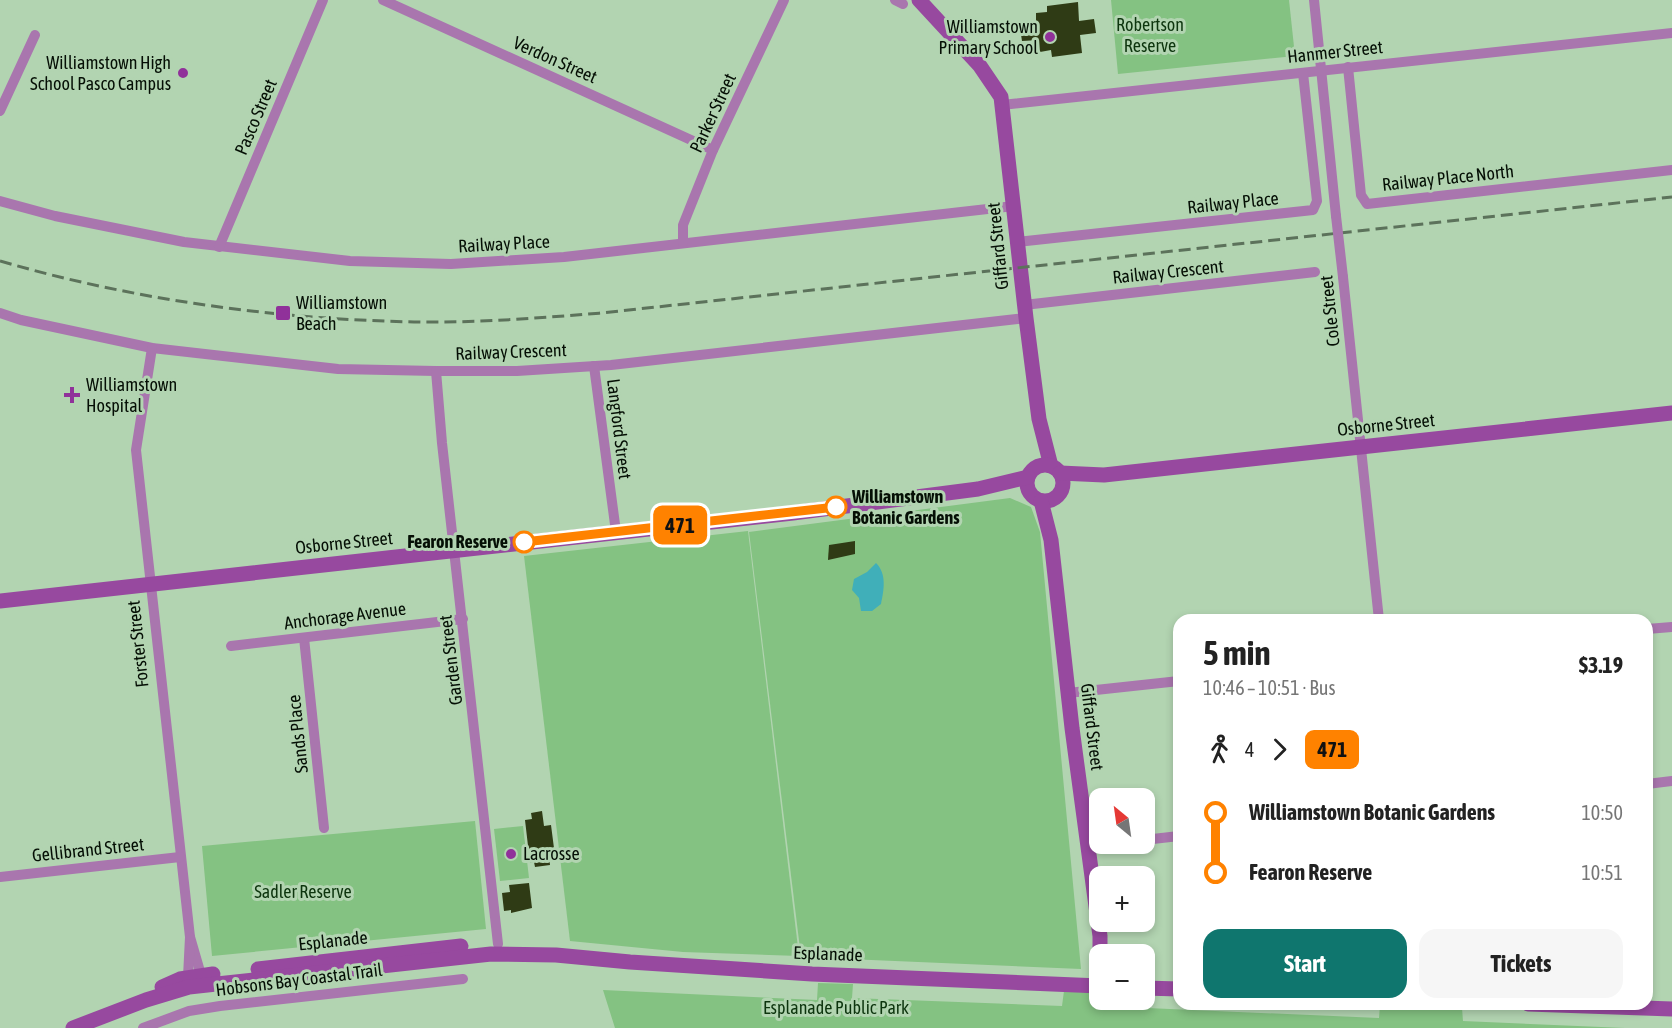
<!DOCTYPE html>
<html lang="en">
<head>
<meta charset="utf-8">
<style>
  :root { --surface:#fff; --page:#f6f6f6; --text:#222; --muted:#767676; --accent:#0f766e }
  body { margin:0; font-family:"Asap Condensed",sans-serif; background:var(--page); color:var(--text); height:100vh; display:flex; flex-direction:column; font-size:22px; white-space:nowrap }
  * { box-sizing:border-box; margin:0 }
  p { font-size:20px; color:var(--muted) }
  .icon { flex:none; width:33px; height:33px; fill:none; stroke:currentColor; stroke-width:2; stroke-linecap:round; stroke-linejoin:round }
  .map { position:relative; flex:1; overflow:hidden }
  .panel { position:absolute; left:1173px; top:614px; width:480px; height:396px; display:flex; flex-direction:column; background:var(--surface); border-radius:18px; box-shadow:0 3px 9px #0003 }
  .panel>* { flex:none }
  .badge { padding:0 12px; border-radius:9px; font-size:21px; line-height:39px }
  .needle { width:39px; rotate:331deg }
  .fabs { position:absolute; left:1089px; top:788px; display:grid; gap:12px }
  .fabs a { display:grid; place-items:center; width:66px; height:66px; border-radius:12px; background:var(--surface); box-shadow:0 3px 9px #0003; font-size:30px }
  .map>.badge { position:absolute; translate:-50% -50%; box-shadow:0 0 0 3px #fff }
  .legs { display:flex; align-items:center; gap:9px; height:66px; padding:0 30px; font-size:20px }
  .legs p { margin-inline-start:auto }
  .head { display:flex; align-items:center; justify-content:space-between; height:102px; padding:0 30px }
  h1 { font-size:33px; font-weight:700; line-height:45px }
  .button { display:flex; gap:12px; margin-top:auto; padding:12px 30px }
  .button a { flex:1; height:69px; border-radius:18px; background:var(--accent); color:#fff; font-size:24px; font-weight:700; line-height:69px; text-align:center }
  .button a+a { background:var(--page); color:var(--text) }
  ul { padding:0 30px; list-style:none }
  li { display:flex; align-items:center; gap:21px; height:60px; font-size:22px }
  li i { display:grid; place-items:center; width:9px; height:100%; margin:0 8px; background:currentColor }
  li i::after { content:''; width:15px; height:15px; margin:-8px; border:4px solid; border-radius:50%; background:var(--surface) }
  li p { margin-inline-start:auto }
  li:first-child i { background:linear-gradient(#0000 50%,currentColor 0) }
  li:last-child i { background:linear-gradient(currentColor 50%,#0000 0) }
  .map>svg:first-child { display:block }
  .green { fill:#84c282 }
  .water { fill:#40afb9 }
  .building { fill:#2f3b15 }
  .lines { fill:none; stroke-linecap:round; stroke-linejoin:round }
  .street { stroke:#a976ae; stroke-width:10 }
  .secondary { stroke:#97499f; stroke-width:15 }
  .rail { stroke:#5c725b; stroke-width:3; stroke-dasharray:12 6; stroke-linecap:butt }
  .street-bridge { stroke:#a976ae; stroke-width:10 }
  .line-1-casing { stroke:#fff; stroke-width:14 }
  .line-1 { stroke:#ff8200; stroke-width:9 }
  .poi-dot { fill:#90319a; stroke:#b2d4b1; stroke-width:2 }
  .stop-1-dot { fill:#fff; stroke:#ff8200; stroke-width:3 }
  .labels { text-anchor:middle; stroke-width:6; stroke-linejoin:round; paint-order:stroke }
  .park-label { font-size:18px; fill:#0d350e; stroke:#b2d4b1 }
  .poi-label { font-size:18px; fill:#050f05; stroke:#b2d4b1; text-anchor:start }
  .street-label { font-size:18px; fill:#050f05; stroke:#b2d4b1 }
  .stop-label { font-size:18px; font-weight:bold; fill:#050f05; stroke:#b2d4b1; text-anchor:start }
</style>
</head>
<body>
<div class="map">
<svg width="1672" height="1028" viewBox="0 0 1672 1028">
  <rect width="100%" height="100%" fill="#b2d4b1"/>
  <g class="green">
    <path d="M1111 0H1289L1295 56 1118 74Z"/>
    <path d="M1010 498 1031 507 1040 532 1081 969 801 957 749 532Z"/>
    <path d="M748 531 799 956 683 952 570 941 524 556Z"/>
    <path d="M475 821 486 929 212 956 202 846Z"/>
    <path d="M523 826 529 878 500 881 494 829Z"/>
    <path d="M818 983 853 984 852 998 1062 1006 1064 991 1099 992 1100 999H1144L1146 995 1147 1008 1379 1018 1380 1005 1462 1008 1463 1021 1625 1028H615L603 990 817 1000Z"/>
  </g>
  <path class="water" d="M876 563C887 574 884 590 881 604L872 611H861L859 598 852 590 854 579 867 572Z"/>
  <g class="building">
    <path d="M1078 2 1079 21 1094 19 1096 33 1080 35 1082 53 1052 57 1051 50 1040 52 1039 40 1022 41 1020 28 1036 27V13L1047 12V6Z"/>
    <path d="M855 541V554L828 560 829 545Z"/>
    <path d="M542 811 544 826 551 825 555 856 549 857 550 865 535 867 534 862 530 863 525 820 532 819 531 813Z"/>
    <path d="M529 883 532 908 511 913V910L504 911 502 893 510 892 509 885Z"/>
  </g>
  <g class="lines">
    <g class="street">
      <path d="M383 0 713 150"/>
      <path d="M895 0 903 4"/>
      <path d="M1314 0 1336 216"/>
      <path d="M1348 67 1361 195 1367 204 1672 170"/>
      <path d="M1002 105 1672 33"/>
      <path d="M0 111 35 35"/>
      <path d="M0 201 55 216 184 242 350 261 451 264 564 257 1014 206"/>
      <path d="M1017 242 1313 210 1317 201 1303 73"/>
      <path d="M683 243V225L713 150 784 0"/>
      <path d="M219 247 323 0"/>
      <path d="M1343 277 1379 620"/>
      <path d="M1024 305 1315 272"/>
      <path d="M0 313 21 320 152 348 338 369 436 371H517L611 365 1026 318"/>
      <path d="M152 348 136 450 190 937 201 975"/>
      <path d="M594 366 616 532"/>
      <path d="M436 371 442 443 498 944"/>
      <path d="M1647 629 1672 627"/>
      <path d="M304 638 324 828"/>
      <path d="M231 646 463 619"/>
      <path d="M1068 693 1179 681"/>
      <path d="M1647 784 1672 781"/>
      <path d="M1144 840 1179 836"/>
      <path d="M1089 846 1114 843"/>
      <path d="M0 877 180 857"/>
      <path d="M188 977 190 937"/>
      <path d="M143 1028 189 1011 220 1006 463 979"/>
    </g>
    <g class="secondary">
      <path d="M919 0 980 66 1001 97 1026 318 1039 419 1051 466"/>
      <circle cx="1045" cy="483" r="18"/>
      <path d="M1060 473 1104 475 1672 413"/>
      <path d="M1041 501 1051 540 1072 728 1100 936V954"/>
      <path d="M0 601 793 513 978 489 1028 477"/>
      <path d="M258 969 461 946"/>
      <path d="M1096 986 1100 956"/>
      <path d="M162 987 180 979 213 974"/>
      <path d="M1144 988 1179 989"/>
      <path d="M1528 1004 1672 1009"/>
      <path d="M73 1028 146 1000 189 987 491 954 556 955 630 962 812 974 1100 986"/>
    </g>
    <path class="rail" d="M0 261C134 300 275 319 414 322 477 323 539 318 601 313L1672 197"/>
    <path class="street-bridge" d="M1336 216 1343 277"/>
  </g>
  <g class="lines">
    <g class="line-1-casing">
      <path id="line-1" d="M524 542 836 507"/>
    </g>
    <use href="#line-1" class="line-1"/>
  </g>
  <g class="poi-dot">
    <circle cx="1050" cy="37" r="6"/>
    <circle cx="183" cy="73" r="6"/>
    <rect x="275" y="305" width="16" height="16" rx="3"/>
    <path d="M69 386h6v6h6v6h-6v6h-6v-6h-6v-6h6z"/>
    <circle cx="511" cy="854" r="6"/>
  </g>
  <g class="stop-1-dot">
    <circle cx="836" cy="507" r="10"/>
    <circle cx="524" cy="542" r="10"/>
  </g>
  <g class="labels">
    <g class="park-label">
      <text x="1150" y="31">Robertson<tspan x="1150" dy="21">Reserve</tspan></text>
      <text x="303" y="898">Sadler Reserve</text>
      <text x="836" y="1014">Esplanade Public Park</text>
    </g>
    <g class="poi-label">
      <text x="1038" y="33" text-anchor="end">Williamstown<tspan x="1038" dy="21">Primary School</tspan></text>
      <text x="171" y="69" text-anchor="end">Williamstown High<tspan x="171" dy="21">School Pasco Campus</tspan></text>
      <text x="296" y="309">Williamstown<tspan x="296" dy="21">Beach</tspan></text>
      <text x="86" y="391">Williamstown<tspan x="86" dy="21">Hospital</tspan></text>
      <text x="523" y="860">Lacrosse</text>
    </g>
    <g class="street-label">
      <text transform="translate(1335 52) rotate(-6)" y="6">Hanmer Street</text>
      <text transform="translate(555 60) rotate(24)" y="6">Verdon Street</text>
      <text transform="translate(713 113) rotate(-65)" y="6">Parker Street</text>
      <text transform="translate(256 117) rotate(-67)" y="6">Pasco Street</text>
      <text transform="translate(1448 178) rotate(-6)" y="6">Railway Place North</text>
      <text transform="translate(1233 203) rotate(-6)" y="6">Railway Place</text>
      <text transform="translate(504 244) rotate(-3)" y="6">Railway Place</text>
      <text transform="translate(998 246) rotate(-96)" y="6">Giffard Street</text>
      <text transform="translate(1168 272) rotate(-6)" y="6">Railway Crescent</text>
      <text transform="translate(1330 311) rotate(-96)" y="6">Cole Street</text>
      <text transform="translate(511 352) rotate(-2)" y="6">Railway Crescent</text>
      <text transform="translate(1386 425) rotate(-6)" y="6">Osborne Street</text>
      <text transform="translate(619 429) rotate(83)" y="6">Langford Street</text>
      <text transform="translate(344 543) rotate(-6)" y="6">Osborne Street</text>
      <text transform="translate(345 616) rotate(-7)" y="6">Anchorage Avenue</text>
      <text transform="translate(138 644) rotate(-96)" y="6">Forster Street</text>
      <text transform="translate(451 660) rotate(-97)" y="6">Garden Street</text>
      <text transform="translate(1092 727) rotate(83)" y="6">Giffard Street</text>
      <text transform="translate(298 734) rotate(-96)" y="6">Sands Place</text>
      <text transform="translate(88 850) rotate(-6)" y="6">Gellibrand Street</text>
      <text transform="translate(333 941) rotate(-6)" y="6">Esplanade</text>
      <text transform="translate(828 954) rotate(2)" y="6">Esplanade</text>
      <text transform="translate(299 980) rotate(-7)" y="6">Hobsons Bay Coastal Trail</text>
    </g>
    <g class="stop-label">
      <text x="852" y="503">Williamstown<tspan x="852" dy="21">Botanic Gardens</tspan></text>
      <text x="508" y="548" text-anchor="end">Fearon Reserve</text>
    </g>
  </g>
</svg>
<div class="fabs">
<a><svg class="needle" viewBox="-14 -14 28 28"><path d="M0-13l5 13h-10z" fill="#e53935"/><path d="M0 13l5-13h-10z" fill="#767676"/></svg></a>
<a>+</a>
<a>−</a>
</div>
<b class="badge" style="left:680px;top:525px;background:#ff8200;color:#111">471</b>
<section class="panel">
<div class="head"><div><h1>5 min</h1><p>10:46 – 10:51 · Bus</p></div><b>$3.19</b></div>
<div class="legs"><svg class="icon" aria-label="walk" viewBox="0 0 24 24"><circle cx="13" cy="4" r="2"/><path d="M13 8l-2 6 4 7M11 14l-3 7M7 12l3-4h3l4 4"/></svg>4<svg class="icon" aria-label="forward" viewBox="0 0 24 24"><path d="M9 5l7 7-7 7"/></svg><b class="badge" style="background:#ff8200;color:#111">471</b></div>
<ul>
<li><i style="color:#ff8200"></i><b>Williamstown Botanic Gardens</b><p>10:50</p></li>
<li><i style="color:#ff8200"></i><b>Fearon Reserve</b><p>10:51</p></li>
</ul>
<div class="button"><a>Start</a><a>Tickets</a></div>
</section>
</div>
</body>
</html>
